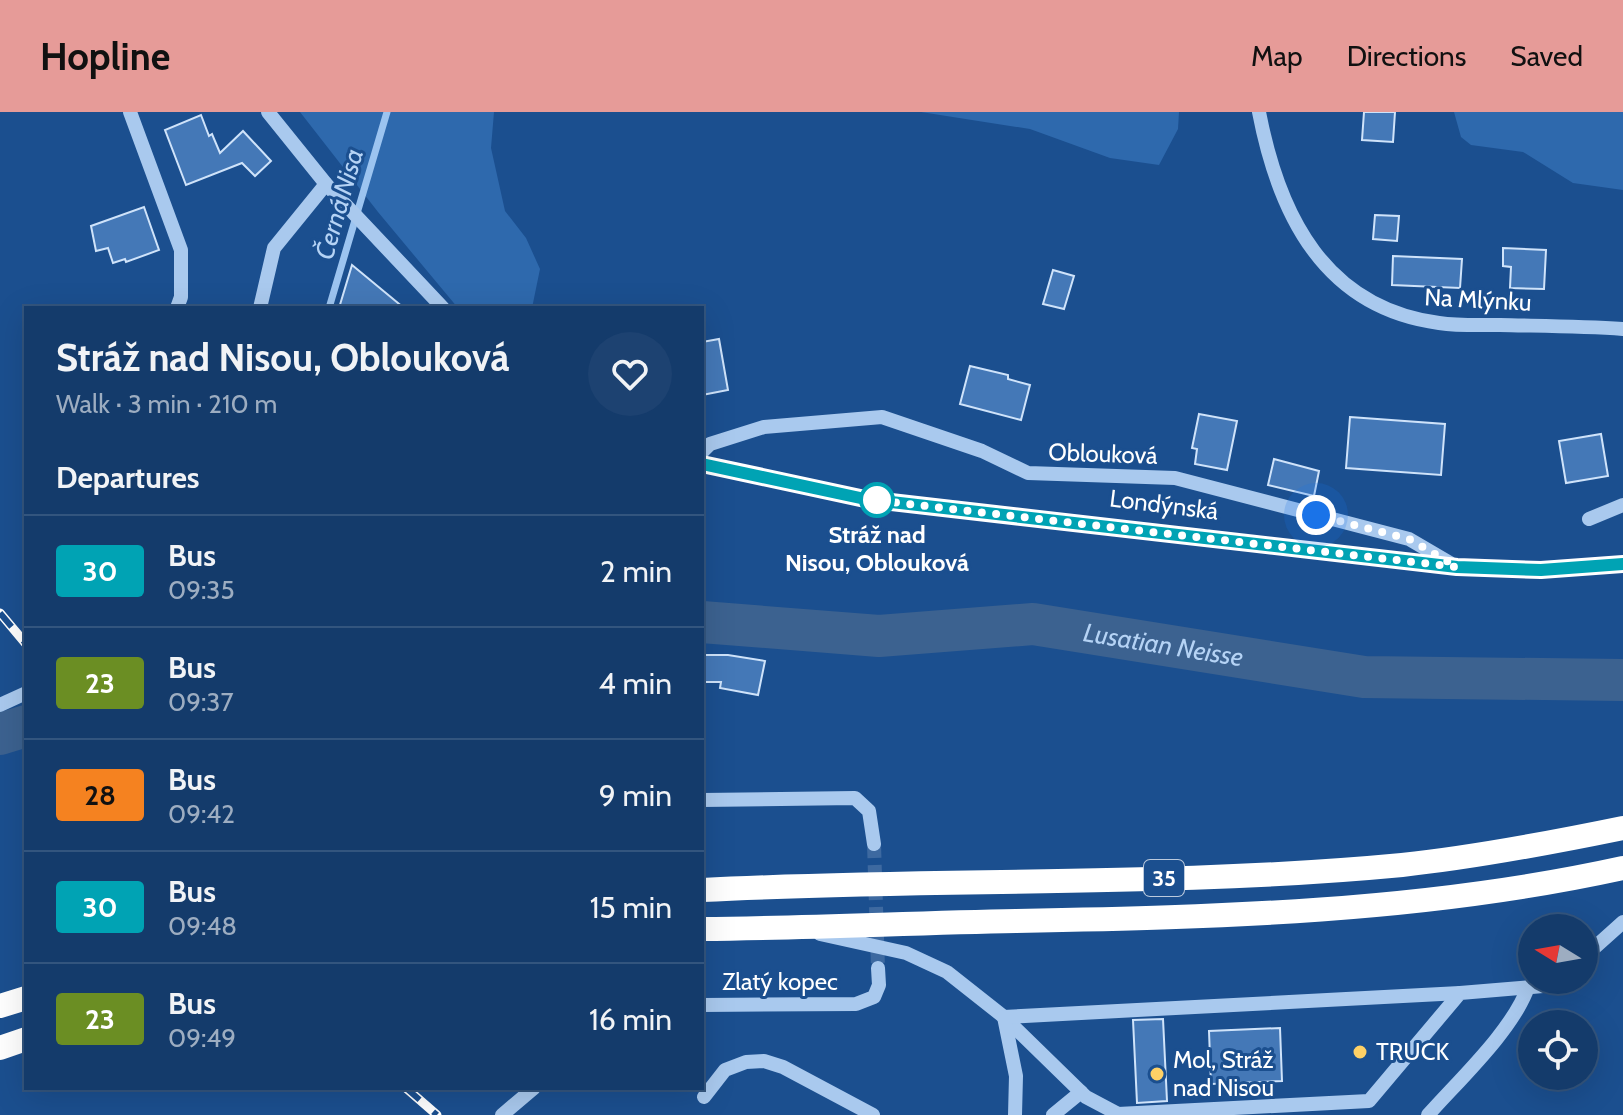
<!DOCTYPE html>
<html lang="en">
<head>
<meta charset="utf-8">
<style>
  :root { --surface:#143b6b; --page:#1d4271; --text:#f1f3f6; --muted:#9dadc1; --line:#33557e; --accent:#e69b98 }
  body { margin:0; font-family:Cabin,sans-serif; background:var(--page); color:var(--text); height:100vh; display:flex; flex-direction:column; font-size:30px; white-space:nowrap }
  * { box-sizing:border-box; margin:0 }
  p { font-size:26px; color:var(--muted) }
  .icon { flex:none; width:44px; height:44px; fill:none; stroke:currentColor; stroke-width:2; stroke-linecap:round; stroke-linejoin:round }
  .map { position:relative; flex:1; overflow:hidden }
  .drawer { position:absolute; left:24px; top:194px; width:680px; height:784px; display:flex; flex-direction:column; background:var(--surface); border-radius:0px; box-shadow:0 8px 32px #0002,0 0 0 2px var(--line) }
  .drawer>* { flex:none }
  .badge { padding:0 16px; border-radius:6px; font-size:28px; line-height:52px }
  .needle { width:52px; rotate:281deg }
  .fabs { position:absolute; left:1518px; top:802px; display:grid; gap:16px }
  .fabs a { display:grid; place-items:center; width:80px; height:80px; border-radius:50%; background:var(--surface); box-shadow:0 8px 32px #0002,0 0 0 2px var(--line); font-size:40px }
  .you { position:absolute; width:40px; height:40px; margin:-20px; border:6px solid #fff; border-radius:50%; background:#1a73e8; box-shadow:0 0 0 12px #1a73e833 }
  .map>.badge { position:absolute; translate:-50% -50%; box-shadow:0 0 0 4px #fff }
  h2 { padding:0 32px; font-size:30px; line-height:72px }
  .round { display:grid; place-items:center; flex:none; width:84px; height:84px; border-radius:42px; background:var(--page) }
  .summary { display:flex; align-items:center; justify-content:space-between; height:136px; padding:0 32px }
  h1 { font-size:38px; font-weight:700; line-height:60px }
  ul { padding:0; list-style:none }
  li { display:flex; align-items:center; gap:24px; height:112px; padding:0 32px; border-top:2px solid var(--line) }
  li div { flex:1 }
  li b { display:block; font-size:30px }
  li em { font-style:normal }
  li .badge { min-width:88px; font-weight:700; text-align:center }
  header { display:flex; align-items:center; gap:48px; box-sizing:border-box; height:112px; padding:0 40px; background:var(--accent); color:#111 }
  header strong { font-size:38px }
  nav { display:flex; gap:44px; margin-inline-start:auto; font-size:28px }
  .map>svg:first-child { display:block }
  .green { fill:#2e69ad }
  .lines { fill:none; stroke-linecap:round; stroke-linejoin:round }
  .stream { stroke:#9cc4f0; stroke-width:7 }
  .river { stroke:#3c6290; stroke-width:42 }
  .building { fill:#4478b7; stroke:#cfe3fa; stroke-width:2 }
  .minor-tunnel { stroke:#3d69a0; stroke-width:14; stroke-dasharray:14 7; stroke-linecap:butt }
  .minor { stroke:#a9c9ee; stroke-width:14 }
  .highway { stroke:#fff; stroke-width:24 }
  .rail-casing { stroke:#fff; stroke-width:9 }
  .rail { stroke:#1b4f8f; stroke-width:6; stroke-dasharray:18; stroke-linecap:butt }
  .line-casing { stroke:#fff; stroke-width:18 }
  .line { stroke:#00a3b4; stroke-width:12 }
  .walk { stroke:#fff; stroke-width:8; stroke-dasharray:0 14.4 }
  .stop-dot { fill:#fff; stroke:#00a3b4; stroke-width:4 }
  .poi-dot { fill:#ffd166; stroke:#1b4f8f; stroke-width:3 }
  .labels { text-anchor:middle; stroke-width:6; stroke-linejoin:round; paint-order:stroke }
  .shield { fill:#1b4f8f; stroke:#bbcadd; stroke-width:2 }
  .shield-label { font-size:22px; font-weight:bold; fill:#fff }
  .street-label { font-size:24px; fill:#fff; stroke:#1b4f8f }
  .stop-label { font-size:24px; font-weight:bold; fill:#fff; stroke:#1b4f8f }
  .poi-label { font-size:24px; fill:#fff; stroke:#1b4f8f; text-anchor:start }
  .water-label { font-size:26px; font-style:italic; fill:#b5d3f5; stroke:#1b4f8f }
</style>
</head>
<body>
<header>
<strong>Hopline</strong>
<nav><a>Map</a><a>Directions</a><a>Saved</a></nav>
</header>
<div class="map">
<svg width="1623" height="1003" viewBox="0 0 1623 1003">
  <rect width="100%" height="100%" fill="#1b4f8f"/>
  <g class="green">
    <path d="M300 0H494L491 36 505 99 526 126 540 157 532 196H458L378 100Z"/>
    <path d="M921 0H1179L1178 17 1159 53 1110 46 1030 17Z"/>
    <path d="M1454 0H1623V78L1573 71 1523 40 1471 33 1461 25Z"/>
  </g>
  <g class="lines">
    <path class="stream" d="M329 196 387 0"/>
    <g class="river">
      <path id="s1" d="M702 510 879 524 1033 512 1364 565 1623 568"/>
      <path d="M0 622 26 614"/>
    </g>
  </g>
  <g class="building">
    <path d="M1364 0H1395L1393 30 1362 28Z"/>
    <path d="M201 3 209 24 212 22 220 41 243 19 271 49 255 64 242 51 186 73 165 18Z"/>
    <path d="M144 95 159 138 126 150 125 147 113 151 108 136 96 139 91 114Z"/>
    <path d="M1375 103 1399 104 1397 129 1373 127Z"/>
    <path d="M1503 136 1546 138 1544 177 1510 176 1511 155 1503 154Z"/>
    <path d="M1393 144 1462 147 1460 176 1392 173Z"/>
    <path d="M352 153 404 196H339Z"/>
    <path d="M1053 158 1074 164 1064 197 1043 192Z"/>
    <path d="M719 227 728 278 702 283V230Z"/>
    <path d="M970 254 1008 263V267L1030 273 1021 308 960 292Z"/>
    <path d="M1199 302 1237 309 1227 358 1195 352 1197 337 1192 336Z"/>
    <path d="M1350 305 1445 312 1441 363 1346 356Z"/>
    <path d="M1601 322 1608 364 1566 371 1559 329Z"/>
    <path d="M1274 347 1319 359 1314 384 1268 373Z"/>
    <path d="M702 543H728L765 549 758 583 720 576 721 570H702Z"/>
    <path d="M1163 907 1167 989 1137 991 1133 908Z"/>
    <path d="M1280 916 1282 969 1211 972 1209 919Z"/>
  </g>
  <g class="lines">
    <path class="minor-tunnel" d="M874 732 878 856"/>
    <g class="minor">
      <path d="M130 0 181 138V185L177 196"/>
      <path d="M268 0 326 72 443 196"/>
      <path d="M1259 0C1279 104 1325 196 1439 211 1459 214 1480 213 1500 213 1541 214 1582 214 1623 217"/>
      <path d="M260 196 274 136 326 72"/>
      <path d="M702 340 710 332 764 315 882 305 982 339 1028 361 1175 366 1409 427 1450 451"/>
      <path d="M702 352 865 387 1457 455 1541 458 1623 452"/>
      <path d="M1589 407 1623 393"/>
      <path d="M0 593 26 581"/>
      <path d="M702 688 855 686 869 699 874 732"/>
      <path d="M820 822 906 841 947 860 1004 905 1086 985 1118 1002 1369 989 1460 881 1543 874 1552 868"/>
      <path d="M1584 845 1623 810"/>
      <path d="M702 893 856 892 874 885 879 873 878 856"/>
      <path d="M704 985 725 958 746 950 764 949 783 955 873 1003"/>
      <path d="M502 1003 534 976"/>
      <path d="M1015 1003 1016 964 1004 905 1460 881"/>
      <path d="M1053 1003 1081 980"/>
      <path d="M1428 1003C1459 968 1513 918 1528 875"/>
    </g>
    <g class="highway">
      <path d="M702 778C935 766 1170 775 1402 753 1477 745 1550 731 1623 716"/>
      <path d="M702 817C807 816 911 811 1016 809 1220 805 1423 800 1623 756"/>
      <path d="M0 894 26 886"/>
      <path d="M0 936 26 927"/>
    </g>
    <g class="rail-casing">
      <g id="rail">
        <path d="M0 501 26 532"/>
        <path d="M406 976 437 1003"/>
      </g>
    </g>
    <use href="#rail" class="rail"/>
  </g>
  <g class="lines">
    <g class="line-casing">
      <path id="line" d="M702 352 865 387 1457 455 1541 458 1623 452"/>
    </g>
    <use href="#line" class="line"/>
    <path class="walk" d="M877 388 865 387 1457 455 1409 427 1316 403"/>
  </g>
  <circle class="stop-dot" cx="877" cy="388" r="16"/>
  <g class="poi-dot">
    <circle cx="1360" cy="940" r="8"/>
    <circle cx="1157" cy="962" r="8"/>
  </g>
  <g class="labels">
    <rect class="shield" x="1144" y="748" width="40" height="36" rx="6"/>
    <g class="shield-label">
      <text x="1164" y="774">35</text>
    </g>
    <g class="street-label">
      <text transform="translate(1478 188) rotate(3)" y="8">Na Mlýnku</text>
      <text transform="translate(1103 342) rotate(2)" y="8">Oblouková</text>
      <text transform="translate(1164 393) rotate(7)" y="8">Londýnská</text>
      <text x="780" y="878">Zlatý kopec</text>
    </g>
    <g class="stop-label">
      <text x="877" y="431">Stráž nad<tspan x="877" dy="28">Nisou, Oblouková</tspan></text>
    </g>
    <g class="poi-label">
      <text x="1376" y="948">TRUCK</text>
      <text x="1173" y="956">Mol, Stráž<tspan x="1173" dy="28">nad Nisou</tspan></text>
    </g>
    <g class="water-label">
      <text transform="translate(339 92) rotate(-74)" y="9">Černá Nisa</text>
      <text dy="9" stroke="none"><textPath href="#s1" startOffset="464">Lusatian Neisse</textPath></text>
    </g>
  </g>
</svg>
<div class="fabs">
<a><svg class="needle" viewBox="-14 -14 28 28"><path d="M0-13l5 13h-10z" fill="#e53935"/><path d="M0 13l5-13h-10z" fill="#9dadc1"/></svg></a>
<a><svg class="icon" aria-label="locate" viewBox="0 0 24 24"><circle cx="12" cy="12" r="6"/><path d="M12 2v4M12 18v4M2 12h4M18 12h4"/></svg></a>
</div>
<div class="you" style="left:1316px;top:403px"></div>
<section class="drawer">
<div class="summary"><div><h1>Stráž nad Nisou, Oblouková</h1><p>Walk · 3 min · 210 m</p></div><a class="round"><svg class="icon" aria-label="heart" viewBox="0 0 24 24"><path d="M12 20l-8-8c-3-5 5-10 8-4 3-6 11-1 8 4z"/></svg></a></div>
<h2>Departures</h2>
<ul>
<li><span class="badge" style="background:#00a3b4;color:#fff">30</span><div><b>Bus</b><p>09:35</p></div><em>2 min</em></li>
<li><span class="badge" style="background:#6b8e23;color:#fff">23</span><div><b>Bus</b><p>09:37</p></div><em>4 min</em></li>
<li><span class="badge" style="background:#f58220;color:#111">28</span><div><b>Bus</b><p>09:42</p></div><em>9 min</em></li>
<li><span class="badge" style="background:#00a3b4;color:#fff">30</span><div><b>Bus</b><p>09:48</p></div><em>15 min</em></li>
<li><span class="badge" style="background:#6b8e23;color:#fff">23</span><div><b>Bus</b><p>09:49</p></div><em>16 min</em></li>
</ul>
</section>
</div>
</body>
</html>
